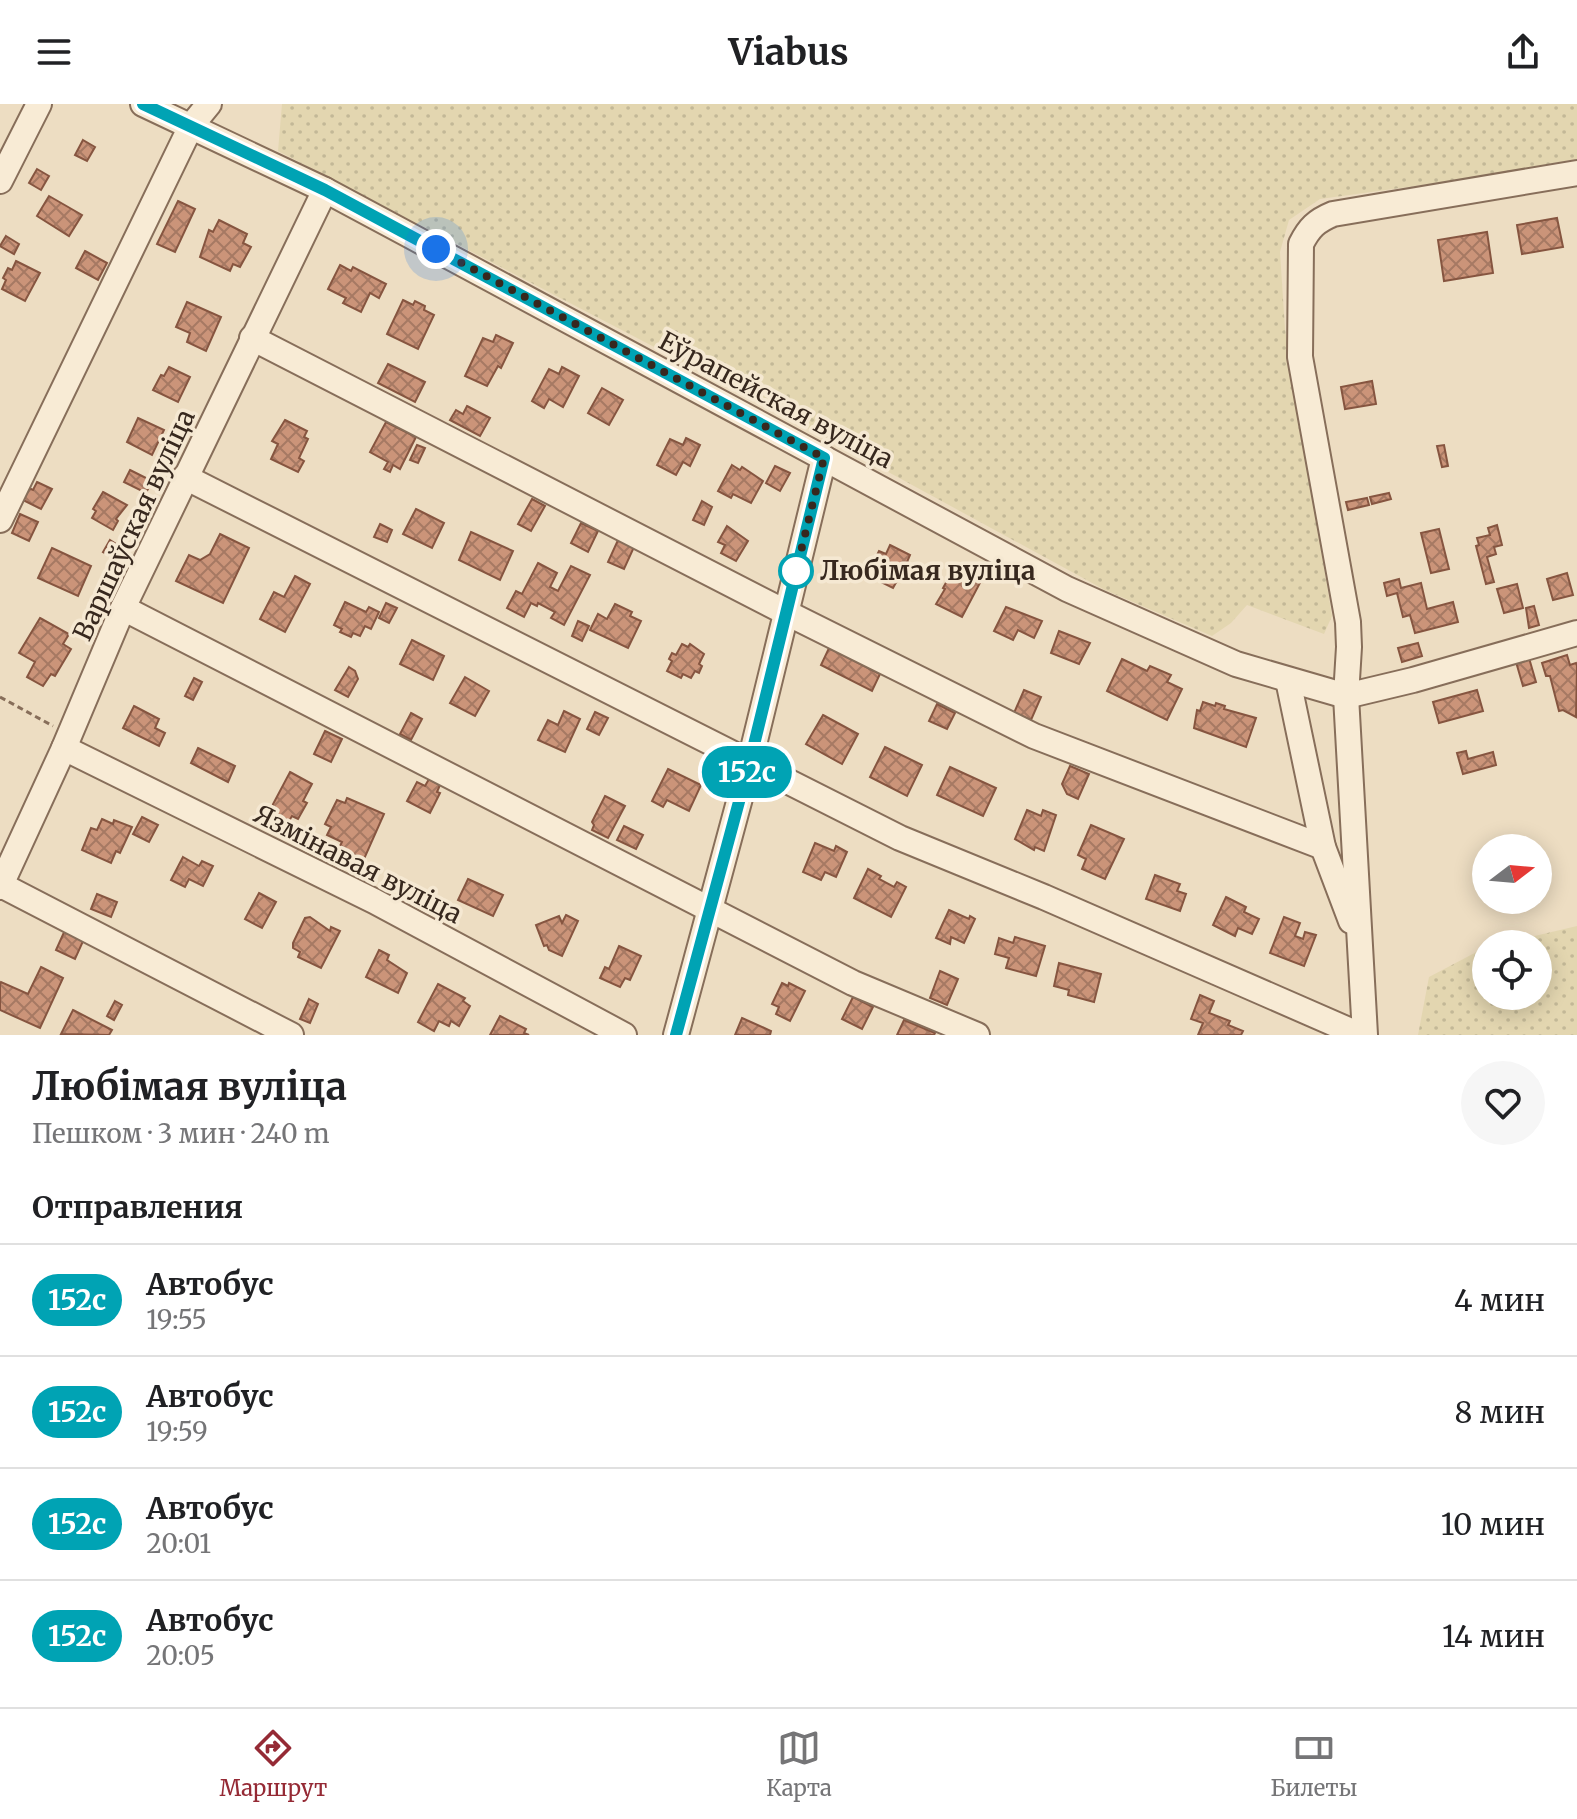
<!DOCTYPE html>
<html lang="ru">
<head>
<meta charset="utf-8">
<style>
  :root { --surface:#fff; --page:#f6f6f6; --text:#202124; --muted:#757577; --line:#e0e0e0; --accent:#952a35 }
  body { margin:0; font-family:Merriweather,serif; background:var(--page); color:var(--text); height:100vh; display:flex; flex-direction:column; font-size:30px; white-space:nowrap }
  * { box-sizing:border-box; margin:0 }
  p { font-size:26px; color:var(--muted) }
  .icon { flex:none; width:44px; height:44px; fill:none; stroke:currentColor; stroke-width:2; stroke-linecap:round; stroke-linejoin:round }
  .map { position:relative; height:931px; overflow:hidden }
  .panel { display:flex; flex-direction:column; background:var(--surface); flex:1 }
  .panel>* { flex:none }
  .badge { padding:0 16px; border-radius:26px; font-size:28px; line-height:52px }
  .needle { width:52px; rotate:74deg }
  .tools { position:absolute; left:1472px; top:730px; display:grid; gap:16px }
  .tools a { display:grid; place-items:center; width:80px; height:80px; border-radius:50%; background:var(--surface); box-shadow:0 4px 20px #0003; font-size:40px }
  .you { position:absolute; width:40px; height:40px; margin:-20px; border:6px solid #fff; border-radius:50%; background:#1a73e8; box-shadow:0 0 0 12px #1a73e833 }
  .map>.badge { position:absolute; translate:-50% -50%; box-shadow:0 0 0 4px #fff }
  h2 { padding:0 32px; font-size:30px; line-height:72px }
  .round { display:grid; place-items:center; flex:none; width:84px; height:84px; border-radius:42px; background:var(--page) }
  .summary { display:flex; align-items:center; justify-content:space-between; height:136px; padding:0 32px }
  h1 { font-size:38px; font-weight:700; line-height:60px }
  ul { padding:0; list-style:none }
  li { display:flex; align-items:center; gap:24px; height:112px; padding:0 32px; border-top:2px solid var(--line) }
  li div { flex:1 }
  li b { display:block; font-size:30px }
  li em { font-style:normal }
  li .badge { min-width:88px; font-weight:700; text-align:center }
  header { display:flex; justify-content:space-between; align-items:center; height:104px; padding:0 32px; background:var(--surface); font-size:36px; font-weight:700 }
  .tab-bar { display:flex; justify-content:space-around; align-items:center; height:112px; border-top:2px solid var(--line); background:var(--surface); font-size:22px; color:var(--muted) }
  .tab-bar a { display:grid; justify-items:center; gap:4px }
  .tab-bar .selected { color:var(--accent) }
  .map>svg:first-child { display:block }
  .farmland { fill:url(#farmland-dots) }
  .building { fill:url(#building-cross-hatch); stroke:#865540; stroke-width:2 }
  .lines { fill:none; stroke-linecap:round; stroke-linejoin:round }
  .minor-casing { stroke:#876e5a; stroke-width:28 }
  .path { stroke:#876e5a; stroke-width:3; stroke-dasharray:6 4; stroke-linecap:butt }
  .minor { stroke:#f8ebd5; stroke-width:24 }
  .line-casing { stroke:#fff; stroke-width:18 }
  .line { stroke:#00a3b4; stroke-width:12 }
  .walk { stroke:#37281e; stroke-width:8; stroke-dasharray:0 14.4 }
  .stop-dot { fill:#fff; stroke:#00a3b4; stroke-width:4 }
  .labels { text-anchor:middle; stroke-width:7; stroke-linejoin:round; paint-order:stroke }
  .street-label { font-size:26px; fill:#37281e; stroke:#f5e8d2 }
  .stop-label { font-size:26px; font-weight:bold; fill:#37281e; stroke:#f5e8d2; text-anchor:start }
</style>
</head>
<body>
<header><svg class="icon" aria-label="menu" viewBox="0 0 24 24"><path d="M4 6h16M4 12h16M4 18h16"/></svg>Viabus<svg class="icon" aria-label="share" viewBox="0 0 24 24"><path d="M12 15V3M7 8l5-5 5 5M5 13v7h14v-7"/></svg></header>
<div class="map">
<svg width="1577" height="931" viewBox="0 0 1577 931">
  <defs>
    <pattern id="farmland-dots" width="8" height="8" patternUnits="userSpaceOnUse" patternTransform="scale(2)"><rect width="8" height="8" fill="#e3d6b0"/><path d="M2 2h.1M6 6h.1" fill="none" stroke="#c3b897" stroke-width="1.8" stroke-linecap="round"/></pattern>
    <pattern id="building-cross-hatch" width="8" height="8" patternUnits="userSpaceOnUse" patternTransform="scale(2)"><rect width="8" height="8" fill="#cb9479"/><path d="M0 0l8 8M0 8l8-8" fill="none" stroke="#a67963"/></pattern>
  </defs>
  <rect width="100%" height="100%" fill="#edddc2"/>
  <g class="farmland">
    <path d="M282 0H1577V55L1459 76 1320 95 1289 116 1280 148 1285 225 1332 512 1324 530 1247 501 1231 519 1212 532 1105 486 756 296 278 47Z"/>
    <path d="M1577 822V931H1418L1429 873 1486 843V892H1538V840H1500Z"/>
  </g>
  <g class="building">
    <path d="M83 36 95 43 87 57 75 51Z"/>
    <path d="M37 65 49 72 41 86 29 79Z"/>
    <path d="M49 92 82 111 69 132 37 112Z"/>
    <path d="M178 97 195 105 175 148 157 140Z"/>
    <path d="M1557 114 1563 143 1522 150 1517 121Z"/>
    <path d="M219 116 247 130 243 139 251 143 240 163 233 160 230 167 200 153 209 126 213 128Z"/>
    <path d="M1487 128 1493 169 1444 177 1438 136Z"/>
    <path d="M6 132 19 140 14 150 0 142Z"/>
    <path d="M85 147 107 159 98 176 76 164Z"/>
    <path d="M16 157 40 169 25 197 2 185 6 176 3 174 8 164 12 166Z"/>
    <path d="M340 161 351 167 353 163 386 180 379 194 370 189 361 208 343 199 346 194 328 185Z"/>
    <path d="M403 196 413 201 415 197 425 202 424 206 434 211 418 245 387 230Z"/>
    <path d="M187 198 221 213 206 247 187 238 190 229 176 223Z"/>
    <path d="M496 231 513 239 501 264 498 262 487 282 465 272 483 234 493 238Z"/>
    <path d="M388 260 425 278 415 298 378 279Z"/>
    <path d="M169 263 190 273 178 298 153 286 161 271 164 272Z"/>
    <path d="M562 263 579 272 563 303 549 295 544 304 532 297 549 265 559 270Z"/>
    <path d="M1372 277 1376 300 1345 305 1341 283Z"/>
    <path d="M602 284 623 296 609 321 588 309Z"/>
    <path d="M467 302 490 314 480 332 450 316 456 306 463 310Z"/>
    <path d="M138 314 164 326 152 351 127 338Z"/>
    <path d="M285 316 307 327 304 333 308 335 299 354 304 357 298 368 271 355 278 340 272 337Z"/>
    <path d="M386 318 416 333 400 365 393 361 390 368 384 365 388 358 370 348Z"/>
    <path d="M686 334 700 341 690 362 683 358 676 371 657 361 670 335 683 341Z"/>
    <path d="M417 341 425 344 418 359 410 356Z"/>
    <path d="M1444 341 1448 362 1442 363 1437 342Z"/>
    <path d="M732 361 740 366 742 363 763 377 751 399 733 390 731 394 718 387Z"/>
    <path d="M775 362 790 369 780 387 766 379Z"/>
    <path d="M130 366 152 377 146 389 124 378Z"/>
    <path d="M37 378 52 385 41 405 23 396 29 384 33 386Z"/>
    <path d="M103 388 127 401 116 415 118 417 113 426 92 414 96 407 93 405Z"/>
    <path d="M1389 389 1391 395 1372 400 1370 393Z"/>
    <path d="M1367 394 1369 401 1348 406 1346 398Z"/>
    <path d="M532 395 545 402 531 427 518 420Z"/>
    <path d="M702 397 712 403 704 421 693 416Z"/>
    <path d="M416 405 444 419 432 444 403 430Z"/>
    <path d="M20 410 38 418 29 437 12 429Z"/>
    <path d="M581 419 598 427 588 448 571 439Z"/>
    <path d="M380 420 392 426 387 438 374 433Z"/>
    <path d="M1497 421 1502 441 1494 443 1496 450 1487 453 1494 478 1486 480 1476 442 1479 441 1477 434 1490 431 1488 424Z"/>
    <path d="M727 422 748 437 736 457 721 449 725 441 718 438Z"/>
    <path d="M1439 425 1449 465 1431 469 1421 429Z"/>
    <path d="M471 428 513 447 500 476 459 456Z"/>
    <path d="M220 430 249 444 223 499 176 477 189 451 200 456 210 450Z"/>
    <path d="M110 436 121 443 114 454 103 448Z"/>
    <path d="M618 436 634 443 624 465 608 458Z"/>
    <path d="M890 441 910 451 907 458 911 460 902 477 898 475 893 484 873 474 877 464 872 461 879 447 886 450Z"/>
    <path d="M52 444 91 462 78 492 38 474Z"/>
    <path d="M538 459 557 469 550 483 558 487 571 462 590 471 564 521 551 514 555 508 538 499 537 502 531 499 524 513 507 504 516 487 522 490Z"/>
    <path d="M954 468 964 473 962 476 968 479 971 472 981 477 962 513 936 500 945 485 943 484 948 475 950 476Z"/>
    <path d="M1567 469 1573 491 1553 496 1547 475Z"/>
    <path d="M295 472 310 480 285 528 260 515 274 488 284 493Z"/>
    <path d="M1399 475 1401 484 1421 479 1427 505 1453 498 1458 518 1415 529 1410 511 1403 513 1397 489 1387 492 1384 479Z"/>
    <path d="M1517 480 1523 504 1504 509 1497 485Z"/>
    <path d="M345 498 366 508 369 503 379 508 371 525 365 522 360 532 353 529 351 533 340 528 342 525 334 521Z"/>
    <path d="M386 499 397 504 389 519 379 514Z"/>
    <path d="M615 500 632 508 630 512 641 517 628 544 590 526 598 510 607 515Z"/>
    <path d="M1534 502 1539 521 1529 524 1526 504Z"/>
    <path d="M1006 503 1042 517 1034 534 1018 526 1013 536 994 527Z"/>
    <path d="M40 514 69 530 63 540 71 545 55 572 51 570 43 582 27 573 35 558 19 549Z"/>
    <path d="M578 517 589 522 582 537 572 532Z"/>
    <path d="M1059 527 1090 539 1079 560 1051 549Z"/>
    <path d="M412 536 444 552 433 576 400 560Z"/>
    <path d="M1418 539 1422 552 1402 558 1398 544Z"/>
    <path d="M682 540 688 543 690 540 704 550 699 560 702 562 699 569 695 567 691 574 683 570 681 574 667 567 672 557 669 555 672 549 676 551Z"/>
    <path d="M829 544 880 570 872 587 821 561Z"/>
    <path d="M1567 551 1570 561 1576 559 1577 562 1576 613 1563 606 1559 607 1550 572H1546L1542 559Z"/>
    <path d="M1529 554 1536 578 1523 582 1516 558Z"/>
    <path d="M1122 555 1147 567 1150 562 1171 571 1167 578 1182 585 1167 616 1107 587Z"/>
    <path d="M349 563 355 567 358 575 348 593 335 586Z"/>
    <path d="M465 573 489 587 475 612 450 599Z"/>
    <path d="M194 574 202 578 193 596 185 592Z"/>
    <path d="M1024 586 1041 593 1031 616 1014 609Z"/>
    <path d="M1477 586 1483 607 1439 619 1433 598Z"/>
    <path d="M1203 598 1215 602 1216 599 1225 602 1224 605 1256 614 1246 643 1194 624 1197 606 1200 607Z"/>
    <path d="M937 600 955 609 947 625 929 617Z"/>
    <path d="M134 602 159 615 155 624 165 629 159 642 123 624Z"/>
    <path d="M564 607 580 615 565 648 538 636 548 616 558 621Z"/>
    <path d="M595 608 608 614 599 631 587 625Z"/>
    <path d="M411 609 422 615 411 636 400 630Z"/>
    <path d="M823 611 858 630 842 660 806 640Z"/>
    <path d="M325 627 342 635 331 658 314 650Z"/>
    <path d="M885 643 922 661 907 692 870 673Z"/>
    <path d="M198 644 235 662 228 678 191 659Z"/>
    <path d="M1466 647 1468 655 1493 648 1496 661 1463 670 1457 649Z"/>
    <path d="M1070 662 1089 670 1078 695 1067 690 1062 680Z"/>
    <path d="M950 663 996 684 983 712 937 691Z"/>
    <path d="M668 665 701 681 689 707 667 696 663 703 652 697Z"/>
    <path d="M290 668 312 680 303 697 307 699 298 715 292 712 289 717 276 710 278 705 272 702Z"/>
    <path d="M429 675 440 681 437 688 440 689 430 709 407 697 417 678 425 682Z"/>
    <path d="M605 692 625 702 608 734 592 726 594 721 592 718Z"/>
    <path d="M347 694 384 710 364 755 339 744 342 738 327 731 331 723 325 720 337 696 345 699Z"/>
    <path d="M1027 706 1041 712 1043 706 1056 711 1044 747 1035 743 1034 746 1015 735Z"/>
    <path d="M142 713 158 721 149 738 133 730Z"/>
    <path d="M102 715 113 720 114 716 132 723 120 749 116 747 111 759 82 746 91 724 97 726Z"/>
    <path d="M1091 721 1124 735 1105 775 1082 765 1086 755 1078 751Z"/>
    <path d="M624 722 643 731 636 745 617 736Z"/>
    <path d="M815 739 834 747 836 742 847 748 836 773 825 768 821 776 803 768Z"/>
    <path d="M183 753 199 762 202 757 213 762 203 782 189 775 185 783 171 776Z"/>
    <path d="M868 765 881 772 879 775 894 783 897 778 906 783 891 813 854 794Z"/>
    <path d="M1155 771 1180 780 1177 787 1186 790 1180 807 1146 795Z"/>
    <path d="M468 775 503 791 493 812 458 796Z"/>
    <path d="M259 789 276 798 262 824 245 815Z"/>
    <path d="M97 790 117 798 111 813 91 805Z"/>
    <path d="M1226 793 1246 803 1244 808 1259 815 1252 830 1238 824 1235 832 1213 821Z"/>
    <path d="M949 806 969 815 970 812 975 815 964 839 951 833 950 840 936 834Z"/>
    <path d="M566 811 578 817 562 852 549 846 547 841 544 842 536 821 559 812 562 819Z"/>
    <path d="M310 813 330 827 331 823 340 827 321 864 298 853 300 848 293 844V839L305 814Z"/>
    <path d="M1284 813 1300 819 1295 832 1303 835 1305 828 1316 831 1304 862 1270 849Z"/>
    <path d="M65 826 84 835 75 855 56 846Z"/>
    <path d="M1015 833 1045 842 1036 872 1006 864 1009 854 995 850 999 834 1013 839Z"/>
    <path d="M619 842 641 852 630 876 625 874 620 883 600 874 605 863 609 865Z"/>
    <path d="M379 846 389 851 387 856 407 869 398 889 366 873Z"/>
    <path d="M1059 859 1101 870 1094 898 1068 891 1069 886 1054 882Z"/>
    <path d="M41 863 63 874 40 924 0 906V880L1 878 28 890Z"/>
    <path d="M940 867 958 875 947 901 930 894Z"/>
    <path d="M782 879 788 882 789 879 805 887 790 917 776 910 779 903 772 900Z"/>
    <path d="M438 880 465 894 463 897 470 902 459 922 451 917 449 922 439 917 434 927 418 918Z"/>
    <path d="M1200 891 1214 897 1209 909 1230 917 1228 921 1243 927 1241 931H1198L1203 919 1191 915Z"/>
    <path d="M853 893 873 903 862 925 842 915Z"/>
    <path d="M309 895 318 900 310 919 300 915Z"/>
    <path d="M115 897 122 901 114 916 107 912Z"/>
    <path d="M73 906 112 926 109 931 61 930Z"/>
    <path d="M500 912 526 925 524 929 529 931H490Z"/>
    <path d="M742 914 771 927 770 931H735Z"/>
    <path d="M904 916 935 929 934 931H897Z"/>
  </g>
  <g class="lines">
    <g class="minor-casing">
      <g id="minor">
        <path d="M143 0 325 86 409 131 1067 485 1236 560 1346 592 1413 576 1577 529"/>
        <path d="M0 77 39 0"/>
        <path d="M252 234 787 509 1034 632 1323 743"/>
        <path d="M185 373 900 734 1044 793 1360 931"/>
        <path d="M0 416 191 22 209 0"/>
        <path d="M123 504 853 879 977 931"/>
        <path d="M1288 576 1323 743 1351 817"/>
        <path d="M64 644 374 797 624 931"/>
        <path d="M1 781 291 931"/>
        <path d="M0 783 64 644 123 504 325 86"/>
        <path d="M676 931 750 657 824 354"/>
        <path d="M1365 931 1346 592 1349 543 1348 518 1300 253 1301 140C1309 124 1316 117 1333 110L1577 69"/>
      </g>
    </g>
    <path class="path" d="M0 593 53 622"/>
    <use href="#minor" class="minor"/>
  </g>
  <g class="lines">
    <g class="line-casing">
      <path id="line" d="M143 0 325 86 824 354 750 657 676 931"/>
    </g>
    <use href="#line" class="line"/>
    <path class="walk" d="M436 145 824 354 796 467"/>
  </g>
  <circle class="stop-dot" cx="796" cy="467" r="16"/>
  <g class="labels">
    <g class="street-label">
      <text transform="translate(776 296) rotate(28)" y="9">Еўрапейская вуліца</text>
      <text transform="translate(134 421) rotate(-65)" y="9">Варшаўская вуліца</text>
      <text transform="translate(358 760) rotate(27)" y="9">Язмінавая вуліца</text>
    </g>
    <g class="stop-label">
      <text x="820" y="476">Любімая вуліца</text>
    </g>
  </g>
</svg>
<div class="tools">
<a><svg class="needle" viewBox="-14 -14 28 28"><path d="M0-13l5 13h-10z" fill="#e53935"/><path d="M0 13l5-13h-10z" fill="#757577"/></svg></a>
<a><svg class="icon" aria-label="locate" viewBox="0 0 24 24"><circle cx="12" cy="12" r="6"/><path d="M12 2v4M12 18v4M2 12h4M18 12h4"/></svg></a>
</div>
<div class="you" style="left:436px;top:145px"></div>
<b class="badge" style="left:747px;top:668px;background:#00a3b4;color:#fff">152с</b>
</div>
<section class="panel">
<div class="summary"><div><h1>Любімая вуліца</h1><p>Пешком · 3 мин · 240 m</p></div><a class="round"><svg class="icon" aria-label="heart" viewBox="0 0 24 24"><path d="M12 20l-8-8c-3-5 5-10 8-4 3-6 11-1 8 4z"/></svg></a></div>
<h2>Отправления</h2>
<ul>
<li><span class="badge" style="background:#00a3b4;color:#fff">152с</span><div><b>Автобус</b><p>19:55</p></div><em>4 мин</em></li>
<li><span class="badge" style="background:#00a3b4;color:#fff">152с</span><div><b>Автобус</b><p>19:59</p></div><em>8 мин</em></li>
<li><span class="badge" style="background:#00a3b4;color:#fff">152с</span><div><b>Автобус</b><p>20:01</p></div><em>10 мин</em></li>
<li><span class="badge" style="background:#00a3b4;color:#fff">152с</span><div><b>Автобус</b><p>20:05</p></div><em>14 мин</em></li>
</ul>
</section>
<nav class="tab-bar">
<a class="selected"><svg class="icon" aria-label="directions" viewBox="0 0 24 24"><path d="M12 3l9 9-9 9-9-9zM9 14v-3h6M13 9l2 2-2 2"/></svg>Маршрут</a>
<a><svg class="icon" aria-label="map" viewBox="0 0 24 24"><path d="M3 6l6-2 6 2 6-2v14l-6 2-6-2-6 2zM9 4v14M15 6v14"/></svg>Карта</a>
<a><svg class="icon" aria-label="tickets" viewBox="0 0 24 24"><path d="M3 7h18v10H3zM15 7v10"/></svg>Билеты</a>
</nav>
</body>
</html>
